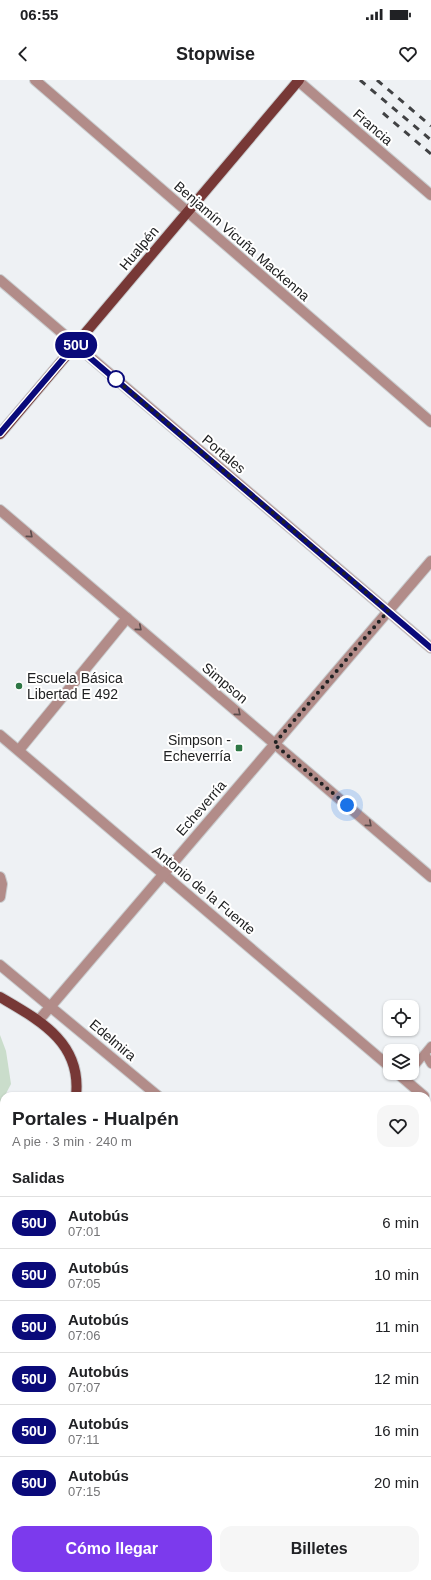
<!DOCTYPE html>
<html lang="es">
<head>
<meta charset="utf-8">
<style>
  :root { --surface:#fff; --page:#f6f6f6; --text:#202124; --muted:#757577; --line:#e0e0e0; --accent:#7c3aed }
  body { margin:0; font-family:Helvetica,sans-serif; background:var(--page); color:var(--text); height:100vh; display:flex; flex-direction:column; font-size:15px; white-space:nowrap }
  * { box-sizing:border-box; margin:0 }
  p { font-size:13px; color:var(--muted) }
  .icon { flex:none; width:22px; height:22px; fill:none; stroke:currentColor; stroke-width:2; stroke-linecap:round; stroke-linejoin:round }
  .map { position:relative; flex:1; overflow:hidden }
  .panel { position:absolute; left:0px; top:1012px; width:431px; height:488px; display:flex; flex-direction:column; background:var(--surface); border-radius:12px 12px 0 0; box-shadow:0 1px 3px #0004 }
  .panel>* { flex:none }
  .badge { padding:0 8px; border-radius:13px; font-size:14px; line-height:26px }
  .buttons { position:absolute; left:383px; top:920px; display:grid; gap:8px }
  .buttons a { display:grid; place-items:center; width:36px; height:36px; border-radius:8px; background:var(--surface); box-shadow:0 1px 3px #0004; font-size:20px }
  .you { position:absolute; width:20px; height:20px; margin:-10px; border:3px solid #fff; border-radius:50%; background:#1a73e8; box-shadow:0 0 0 6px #1a73e833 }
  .map>.badge { position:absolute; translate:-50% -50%; box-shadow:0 0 0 2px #fff }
  h2 { padding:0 12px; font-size:15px; line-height:36px }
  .round { display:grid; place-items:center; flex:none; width:42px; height:42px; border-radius:12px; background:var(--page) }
  .summary { display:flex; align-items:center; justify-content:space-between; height:68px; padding:0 12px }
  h1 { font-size:19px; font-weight:700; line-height:30px }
  .action { display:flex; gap:8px; margin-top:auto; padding:8px 12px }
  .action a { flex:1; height:46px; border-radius:12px; background:var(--accent); color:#fff; font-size:16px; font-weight:700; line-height:46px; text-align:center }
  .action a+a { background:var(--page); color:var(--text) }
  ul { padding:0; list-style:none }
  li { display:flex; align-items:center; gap:12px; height:52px; padding:0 12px; border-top:1px solid var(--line) }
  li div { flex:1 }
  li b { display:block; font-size:15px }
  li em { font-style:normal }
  li .badge { min-width:44px; font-weight:700; text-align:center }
  .status { display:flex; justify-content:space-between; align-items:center; height:28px; padding:0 20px; background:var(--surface); direction:ltr }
  .status svg { height:11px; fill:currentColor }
  header { display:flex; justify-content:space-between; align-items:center; height:52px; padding:0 12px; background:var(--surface); font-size:18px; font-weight:700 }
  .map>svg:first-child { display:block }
  .green { fill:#caddcb }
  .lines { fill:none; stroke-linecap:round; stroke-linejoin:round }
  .service-casing { stroke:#c9ccce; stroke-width:10 }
  .minor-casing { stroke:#c9ccce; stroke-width:12 }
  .secondary-casing { stroke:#c9ccce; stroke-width:12 }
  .primary-casing { stroke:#c9ccce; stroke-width:12 }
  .service { stroke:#b28c89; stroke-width:8 }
  .minor { stroke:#b28c89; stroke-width:10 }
  .secondary { stroke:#915b58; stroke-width:10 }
  .primary { stroke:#773836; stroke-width:10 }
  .rail { stroke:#414244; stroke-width:3; stroke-dasharray:7 7; stroke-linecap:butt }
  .oneway { stroke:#5b4c4c }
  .line-casing { stroke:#fff; stroke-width:9 }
  .line { stroke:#0a0a7a; stroke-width:6 }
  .walk { stroke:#212223; stroke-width:4; stroke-dasharray:0 7.2 }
  .stop-dot { fill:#fff; stroke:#0a0a7a; stroke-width:2 }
  .poi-dot { fill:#2d7644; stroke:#fff; stroke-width:1.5 }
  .labels { text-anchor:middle; stroke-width:4; stroke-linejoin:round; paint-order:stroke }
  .street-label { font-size:14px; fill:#212223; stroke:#fff }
  .poi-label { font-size:14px; fill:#212223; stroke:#fff; text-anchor:start }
</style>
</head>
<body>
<div class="status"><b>06:55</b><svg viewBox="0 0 49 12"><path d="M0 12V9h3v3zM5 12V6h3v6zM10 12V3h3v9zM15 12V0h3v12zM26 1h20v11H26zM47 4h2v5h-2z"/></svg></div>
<header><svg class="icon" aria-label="back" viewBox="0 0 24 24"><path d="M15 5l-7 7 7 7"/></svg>Stopwise<svg class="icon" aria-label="heart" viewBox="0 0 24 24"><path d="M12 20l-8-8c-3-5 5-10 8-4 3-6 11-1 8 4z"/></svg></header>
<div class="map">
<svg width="431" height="1500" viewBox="0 0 431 1500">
  <rect width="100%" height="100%" fill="#eef1f4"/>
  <g class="green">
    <path d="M0 955 6 971 11 1004 0 1025Z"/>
    <path d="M427 1259 431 1263V1318L427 1312Z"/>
  </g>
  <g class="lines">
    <g class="service-casing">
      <g id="service">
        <path d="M425 974 431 984"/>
        <path d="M412 989 431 966"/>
      </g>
    </g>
    <g class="minor-casing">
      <g id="minor">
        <path d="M35 0 431 342"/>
        <path d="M297 0 431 115"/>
        <path d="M0 200 431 568"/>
        <path d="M0 430 431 797"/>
        <path d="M0 655 390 987"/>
        <path d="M19 670 127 538"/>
        <path d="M0 797 2 804 0 817"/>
        <path d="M0 885 158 1016"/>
        <path d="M39 940 431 481"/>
        <path d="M397 993 424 1016"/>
        <path d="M427 1042 431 1037"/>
        <path d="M427 1244 431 1247"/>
      </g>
    </g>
    <g class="secondary-casing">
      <g id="secondary">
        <path d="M0 1166 4 1164"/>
        <path d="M0 1187 4 1185"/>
        <path d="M427 1331 431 1336"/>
      </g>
    </g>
    <g class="primary-casing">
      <g id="primary">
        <path d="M0 354 299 0"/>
        <path d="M0 917C39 940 82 962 76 1016"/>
        <path d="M0 1130 4 1126"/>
      </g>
    </g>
    <use href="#service" class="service"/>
    <use href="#minor" class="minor"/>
    <use href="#secondary" class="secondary"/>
    <use href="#primary" class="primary"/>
    <g class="rail">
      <path d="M360 0 431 60"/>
      <path d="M377 0 431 46"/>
      <path d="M383 33 431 74"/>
    </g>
  </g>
  <defs><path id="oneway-chevron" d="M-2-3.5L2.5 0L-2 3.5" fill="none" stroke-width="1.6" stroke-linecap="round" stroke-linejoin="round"/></defs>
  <g class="oneway">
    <use href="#oneway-chevron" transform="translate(30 455) rotate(40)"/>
    <use href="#oneway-chevron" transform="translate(139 548) rotate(40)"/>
    <use href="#oneway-chevron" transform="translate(238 633) rotate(40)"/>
    <use href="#oneway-chevron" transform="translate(369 744) rotate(40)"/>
  </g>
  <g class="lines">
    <g class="line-casing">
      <path id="line" d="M0 353 75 265 431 568"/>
    </g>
    <use href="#line" class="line"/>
    <path class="walk" d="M116 299 112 296 388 531 274 664 347 725"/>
  </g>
  <circle class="stop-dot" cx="116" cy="299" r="8"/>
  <g class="poi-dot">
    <circle cx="19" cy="606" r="4"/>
    <rect x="235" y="664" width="8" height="8" rx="2"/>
  </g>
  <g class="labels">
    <g class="street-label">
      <text transform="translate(373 47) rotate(41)" y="5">Francia</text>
      <text transform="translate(242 161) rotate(41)" y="5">Benjamín Vicuña Mackenna</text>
      <text transform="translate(139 168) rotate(-50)" y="5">Hualpén</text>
      <text transform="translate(224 374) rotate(40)" y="5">Portales</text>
      <text transform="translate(225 603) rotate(40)" y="5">Simpson</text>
      <text transform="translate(201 728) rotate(-49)" y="5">Echeverría</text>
      <text transform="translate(204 810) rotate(40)" y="5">Antonio de la Fuente</text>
      <text transform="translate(113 960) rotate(40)" y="5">Edelmira</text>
    </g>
    <g class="poi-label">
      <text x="27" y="603">Escuela Básica<tspan x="27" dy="16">Libertad E 492</tspan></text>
      <text x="231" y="665" text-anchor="end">Simpson -<tspan x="231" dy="16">Echeverría</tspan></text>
    </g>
  </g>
</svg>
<div class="buttons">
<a><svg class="icon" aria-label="locate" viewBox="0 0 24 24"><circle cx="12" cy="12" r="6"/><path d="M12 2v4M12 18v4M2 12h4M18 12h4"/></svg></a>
<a><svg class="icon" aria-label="layers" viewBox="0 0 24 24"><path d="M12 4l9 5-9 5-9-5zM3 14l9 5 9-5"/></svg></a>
</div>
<div class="you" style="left:347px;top:725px"></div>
<b class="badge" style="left:76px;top:265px;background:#0a0a7a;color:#fff">50U</b>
<section class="panel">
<div class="summary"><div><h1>Portales - Hualpén</h1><p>A pie · 3 min · 240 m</p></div><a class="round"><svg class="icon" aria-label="heart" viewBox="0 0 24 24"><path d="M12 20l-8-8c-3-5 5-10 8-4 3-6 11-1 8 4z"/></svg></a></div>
<h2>Salidas</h2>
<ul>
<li><span class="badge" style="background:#0a0a7a;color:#fff">50U</span><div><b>Autobús</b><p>07:01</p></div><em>6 min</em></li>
<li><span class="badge" style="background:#0a0a7a;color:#fff">50U</span><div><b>Autobús</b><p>07:05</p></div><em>10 min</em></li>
<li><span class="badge" style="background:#0a0a7a;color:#fff">50U</span><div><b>Autobús</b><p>07:06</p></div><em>11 min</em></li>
<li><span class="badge" style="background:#0a0a7a;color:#fff">50U</span><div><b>Autobús</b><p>07:07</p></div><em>12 min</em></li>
<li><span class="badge" style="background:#0a0a7a;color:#fff">50U</span><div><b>Autobús</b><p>07:11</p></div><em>16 min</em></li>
<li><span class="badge" style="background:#0a0a7a;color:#fff">50U</span><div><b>Autobús</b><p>07:15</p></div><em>20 min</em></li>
</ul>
<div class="action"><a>Cómo llegar</a><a>Billetes</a></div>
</section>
</div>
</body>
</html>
